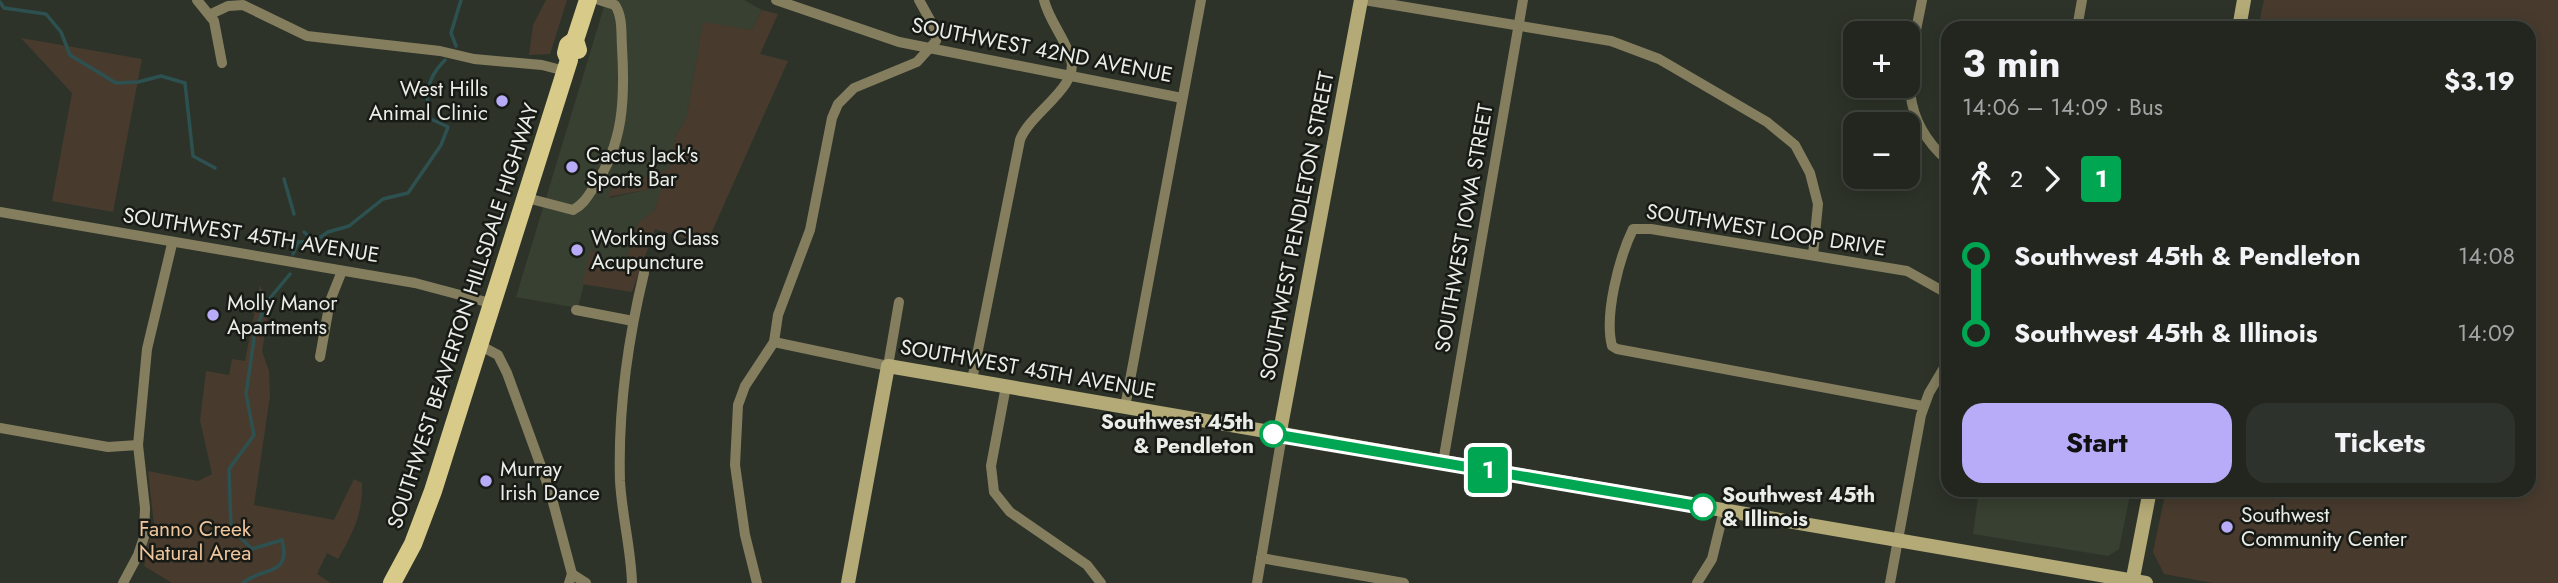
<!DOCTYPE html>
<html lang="en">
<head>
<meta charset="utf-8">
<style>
  :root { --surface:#22261f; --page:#2e322c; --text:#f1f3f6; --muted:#a2a5a4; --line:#3f433d; --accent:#b8abf7 }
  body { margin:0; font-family:Jost,sans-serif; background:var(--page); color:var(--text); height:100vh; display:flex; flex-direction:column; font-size:26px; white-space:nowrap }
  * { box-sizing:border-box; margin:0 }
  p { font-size:23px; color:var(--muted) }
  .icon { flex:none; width:38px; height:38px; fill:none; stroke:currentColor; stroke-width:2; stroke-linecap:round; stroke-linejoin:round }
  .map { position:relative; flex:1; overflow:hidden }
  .details { position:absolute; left:1941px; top:21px; width:595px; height:476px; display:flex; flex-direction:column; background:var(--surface); border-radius:21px; box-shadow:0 4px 18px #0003,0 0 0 2px var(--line) }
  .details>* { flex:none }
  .badge { padding:0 14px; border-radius:5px; font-size:24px; line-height:46px }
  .tools { position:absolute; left:1843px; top:21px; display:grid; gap:14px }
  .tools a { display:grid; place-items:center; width:77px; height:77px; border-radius:14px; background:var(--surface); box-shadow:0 4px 18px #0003,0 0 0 2px var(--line); font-size:35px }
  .map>.badge { position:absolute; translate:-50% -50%; box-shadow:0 0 0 4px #fff }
  .legs { display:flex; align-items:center; gap:10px; height:77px; padding:0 21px; font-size:23px }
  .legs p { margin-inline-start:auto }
  .headline { display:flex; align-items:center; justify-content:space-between; height:119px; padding:0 21px }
  h1 { font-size:38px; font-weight:700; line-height:52px }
  .cta { display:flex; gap:14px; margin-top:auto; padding:14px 21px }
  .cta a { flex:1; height:80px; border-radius:21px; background:var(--accent); color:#111; font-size:28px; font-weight:700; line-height:80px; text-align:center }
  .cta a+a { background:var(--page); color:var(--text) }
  ul { padding:0 21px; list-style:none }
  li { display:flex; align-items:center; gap:24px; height:77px; font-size:26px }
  li i { display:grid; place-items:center; width:10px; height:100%; margin:0 9px; background:currentColor }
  li i::after { content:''; width:18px; height:18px; margin:-9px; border:5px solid; border-radius:50%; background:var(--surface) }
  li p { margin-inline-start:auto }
  li:first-child i { background:linear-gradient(#0000 50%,currentColor 0) }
  li:last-child i { background:linear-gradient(currentColor 50%,#0000 0) }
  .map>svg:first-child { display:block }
  .built { fill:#384031 }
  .green { fill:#483b2e }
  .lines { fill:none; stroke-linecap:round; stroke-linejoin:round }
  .stream { stroke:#2d5150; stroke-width:3.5 }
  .street { stroke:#847e5f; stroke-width:10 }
  .secondary { stroke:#b4aa77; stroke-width:14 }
  .primary { stroke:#d8cb89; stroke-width:18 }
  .line-1-casing { stroke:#fff; stroke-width:16 }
  .line-1 { stroke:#00a651; stroke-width:10 }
  .poi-dot { fill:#b8abf7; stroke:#171a15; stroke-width:2.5 }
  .stop-1-dot { fill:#fff; stroke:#00a651; stroke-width:3.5 }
  .labels { text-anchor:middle; stroke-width:5; stroke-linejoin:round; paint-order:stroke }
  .street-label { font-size:21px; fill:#ebeee8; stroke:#171a15 }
  .poi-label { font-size:21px; fill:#ebeee8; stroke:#171a15; text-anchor:start }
  .stop-label { font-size:21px; font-weight:bold; fill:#ebeee8; stroke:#171a15; text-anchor:end }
  .park-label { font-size:21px; fill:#efc59d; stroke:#171a15 }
</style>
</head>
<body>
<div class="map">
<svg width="2558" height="583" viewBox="0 0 2558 583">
  <rect width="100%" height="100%" fill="#2d3329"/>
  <g class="built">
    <path d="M606 0H744L762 10 752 30 703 23 686 120 676 134 669 170 640 179 620 175 610 198 663 186 654 211 638 224 626 260H603L592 250 578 308 516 297Z"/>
    <path d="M1979 490H2131L2119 549 2108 556 1973 534Z"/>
  </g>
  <g class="green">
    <path d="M546 0H567L550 54 529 55 533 25Z"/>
    <path d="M2264 0H2558V583H2213L2164 574 2153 552 2166 490H2529V28H2258Z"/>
    <path d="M762 10 778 14 760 54 788 61 706 245 655 229 632 292 582 284 591 249 603 259 626 260 638 223 654 211 662 187 607 197 620 175 640 179 669 169 676 134 686 120 703 22 752 30Z"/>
    <path d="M21 38 142 59 113 212 52 201 72 93Z"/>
    <path d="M260 285 269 309 262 351 269 371 270 396 254 505 334 520 354 479 362 483C363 513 353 533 338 559L327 553 317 574 331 583H172L144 566 145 562 142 560 154 525 148 471 198 481 212 474 200 420 206 371 229 375 232 359 245 361Z"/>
  </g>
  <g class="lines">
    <g class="stream">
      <path d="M0 2 4 8 46 14 61 32 70 55 116 83 138 82 161 76 185 83 193 156 215 168"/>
      <path d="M456 46 451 33 461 0"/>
      <path d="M284 179 294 214"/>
      <path d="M304 232 313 240"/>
      <path d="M293 254 298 242 315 241 328 232 349 226 383 199 408 193 441 145 448 127 431 119C424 95 427 78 445 60"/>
      <path d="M243 583C261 567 292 577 282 540L252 549 231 528 229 469 254 435 246 394 255 332 266 303 290 274"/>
    </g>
    <g class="street">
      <path d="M197 0 214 21 222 63"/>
      <path d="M776 0 899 42 1182 98"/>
      <path d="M1364 0 1611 41 1659 59 1767 122 1795 145 1810 173 1818 204 1813 255"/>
      <path d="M1922 0C1910 63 1893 113 1948 161"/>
      <path d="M211 14 228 6 243 5 307 36 440 51 474 59 542 65 565 71"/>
      <path d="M2077 28 2082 0"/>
      <path d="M527 198 573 210C583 205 588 196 594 187 624 143 625 98 622 47 621 34 623 17 615 5L599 0"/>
      <path d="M0 212 415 283 494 304"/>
      <path d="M576 310 633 321"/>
      <path d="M774 342 888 366 899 302"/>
      <path d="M481 346 498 355 507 373 550 491 572 574 569 583"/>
      <path d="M320 357 330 301 342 271"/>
      <path d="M972 380 1020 140C1029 114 1079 87 1071 60 1066 39 1049 21 1044 0"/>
      <path d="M1006 386 991 466 994 492 1010 512 1087 565 1101 583"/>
      <path d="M1923 406 1617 349 1612 346C1604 315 1619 258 1633 229H1651L1907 271 1948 294"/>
      <path d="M1125 407 1201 0"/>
      <path d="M0 428 108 447 138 445"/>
      <path d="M1443 462 1523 0"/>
      <path d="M1261 558 1404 583"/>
      <path d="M572 574 586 583"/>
      <path d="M123 583 138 555 144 537 145 508 138 445 147 349 172 244"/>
      <path d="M632 583C631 549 622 516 620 481 618 413 628 339 644 273"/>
      <path d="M757 583 745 535 735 465 738 405 745 386 774 342 778 315 810 230 832 118 838 104 854 88 917 62 936 41 935 29 919 0"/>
      <path d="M1257 583 1282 435"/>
      <path d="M1697 583 1712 559 1724 510"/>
      <path d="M1890 583 1921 415 1929 393 1948 361"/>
    </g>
    <g class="secondary">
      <path d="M2239 28 2244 0"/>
      <path d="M1282 435 1281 426 1361 0"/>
      <path d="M848 583 888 366 2146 583"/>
      <path d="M2132 583 2150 490"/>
    </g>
    <g class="primary">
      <path d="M578 50 575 40 588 0"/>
      <path d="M392 583 413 544 433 491 569 60 566 53 568 45 575 40"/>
    </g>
  </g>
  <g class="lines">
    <g class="line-1-casing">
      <path id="line-1" d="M1273 434 1703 507"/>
    </g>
    <use href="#line-1" class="line-1"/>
  </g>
  <g class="poi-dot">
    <circle cx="502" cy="101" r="7"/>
    <circle cx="572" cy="167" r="7"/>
    <circle cx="577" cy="250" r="7"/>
    <circle cx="213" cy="315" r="7"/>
    <circle cx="486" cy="481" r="7"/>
    <circle cx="2227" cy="527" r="7"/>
  </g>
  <g class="stop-1-dot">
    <circle cx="1273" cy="434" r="12"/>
    <circle cx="1703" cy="507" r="12"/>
  </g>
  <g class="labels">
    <g class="street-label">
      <text transform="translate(1042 50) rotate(11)" y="7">SOUTHWEST 42ND AVENUE</text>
      <text transform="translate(1297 226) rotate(-79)" y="7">SOUTHWEST PENDLETON STREET</text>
      <text transform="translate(1464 228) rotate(-80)" y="7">SOUTHWEST IOWA STREET</text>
      <text transform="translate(1766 230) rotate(9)" y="7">SOUTHWEST LOOP DRIVE</text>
      <text transform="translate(251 235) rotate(9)" y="7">SOUTHWEST 45TH AVENUE</text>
      <text transform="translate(463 316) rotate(-72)" y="7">SOUTHWEST BEAVERTON HILLSDALE HIGHWAY</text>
      <text transform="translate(1028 369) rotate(10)" y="7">SOUTHWEST 45TH AVENUE</text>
    </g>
    <g class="poi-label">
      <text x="488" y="96" text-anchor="end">West Hills<tspan x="488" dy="24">Animal Clinic</tspan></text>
      <text x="586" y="162">Cactus Jack's<tspan x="586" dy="24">Sports Bar</tspan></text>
      <text x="591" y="245">Working Class<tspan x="591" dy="24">Acupuncture</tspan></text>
      <text x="227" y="310">Molly Manor<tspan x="227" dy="24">Apartments</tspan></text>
      <text x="500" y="476">Murray<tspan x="500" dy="24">Irish Dance</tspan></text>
      <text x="2241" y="522">Southwest<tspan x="2241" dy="24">Community Center</tspan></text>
    </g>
    <g class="stop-label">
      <text x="1254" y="429">Southwest 45th<tspan x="1254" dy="24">&amp; Pendleton</tspan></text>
      <text x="1722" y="502" text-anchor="start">Southwest 45th<tspan x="1722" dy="24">&amp; Illinois</tspan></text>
    </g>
    <g class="park-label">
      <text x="195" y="536">Fanno Creek<tspan x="195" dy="24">Natural Area</tspan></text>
    </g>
  </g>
</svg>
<div class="tools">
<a>+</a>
<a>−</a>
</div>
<b class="badge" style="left:1488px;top:470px;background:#00a651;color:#fff">1</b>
<section class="details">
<div class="headline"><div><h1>3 min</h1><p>14:06 – 14:09 · Bus</p></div><b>$3.19</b></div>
<div class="legs"><svg class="icon" aria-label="walk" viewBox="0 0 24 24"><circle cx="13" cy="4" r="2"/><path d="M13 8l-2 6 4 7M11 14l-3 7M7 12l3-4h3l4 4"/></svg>2<svg class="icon" aria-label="forward" viewBox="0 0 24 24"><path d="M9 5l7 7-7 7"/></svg><b class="badge" style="background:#00a651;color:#fff">1</b></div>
<ul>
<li><i style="color:#00a651"></i><b>Southwest 45th &amp; Pendleton</b><p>14:08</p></li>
<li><i style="color:#00a651"></i><b>Southwest 45th &amp; Illinois</b><p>14:09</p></li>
</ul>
<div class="cta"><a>Start</a><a>Tickets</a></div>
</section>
</div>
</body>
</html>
